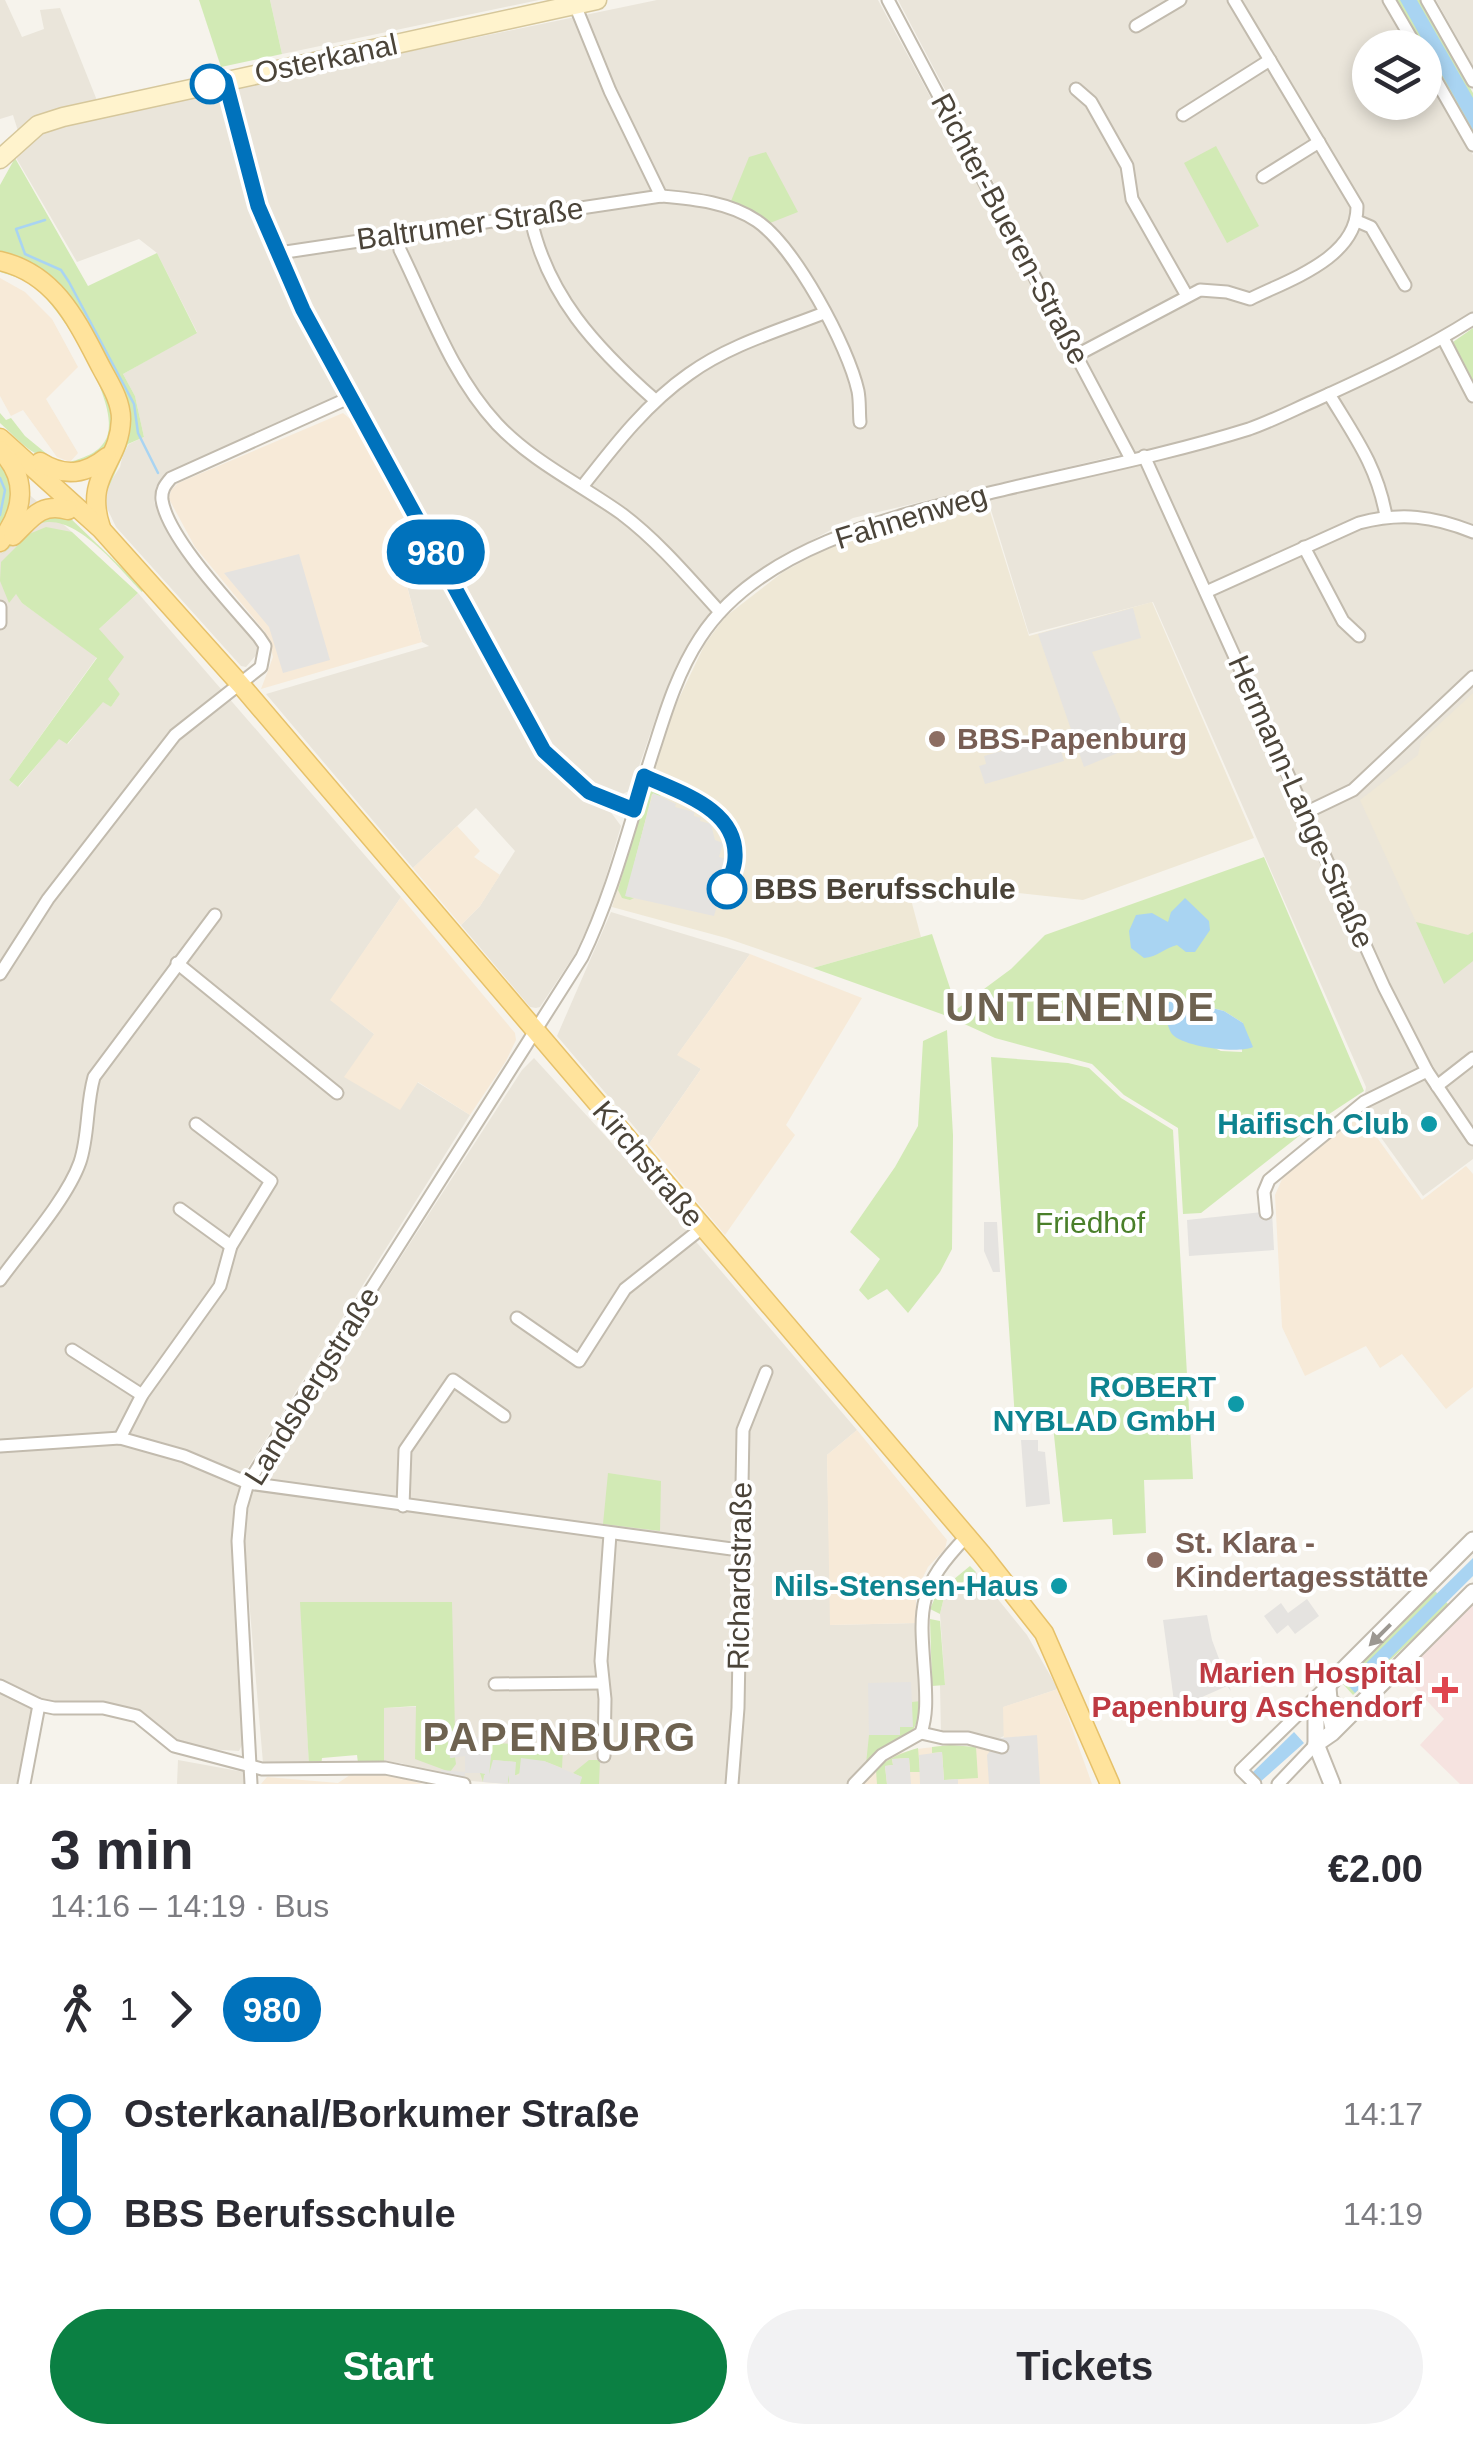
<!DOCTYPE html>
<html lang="en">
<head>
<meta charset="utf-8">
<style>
  :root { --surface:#fff; --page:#f2f2f3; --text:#2b2b33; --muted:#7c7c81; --accent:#0b8043 }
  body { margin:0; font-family:Helvetica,sans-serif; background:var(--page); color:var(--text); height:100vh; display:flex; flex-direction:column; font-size:38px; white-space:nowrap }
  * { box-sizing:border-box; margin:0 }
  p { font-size:32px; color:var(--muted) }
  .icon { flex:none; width:55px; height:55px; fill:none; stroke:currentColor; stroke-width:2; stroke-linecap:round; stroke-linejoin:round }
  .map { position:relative; height:1784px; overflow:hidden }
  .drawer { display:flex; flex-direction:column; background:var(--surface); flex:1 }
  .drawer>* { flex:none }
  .badge { padding:0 20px; border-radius:32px; font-size:35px; line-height:65px }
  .buttons { position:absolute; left:1352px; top:30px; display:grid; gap:20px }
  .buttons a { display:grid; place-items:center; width:90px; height:90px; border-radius:50%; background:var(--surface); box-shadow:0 5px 15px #0003; font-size:50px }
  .map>.badge { position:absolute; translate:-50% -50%; box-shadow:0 0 0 5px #fff }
  .legs { display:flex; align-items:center; gap:15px; height:110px; padding:0 50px; font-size:32px }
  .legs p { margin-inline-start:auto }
  .overview { display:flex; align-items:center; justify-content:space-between; height:170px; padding:0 50px }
  h1 { font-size:55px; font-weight:600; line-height:75px }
  .button { display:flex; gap:20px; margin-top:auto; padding:20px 50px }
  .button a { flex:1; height:115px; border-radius:60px; background:var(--accent); color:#fff; font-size:40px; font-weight:600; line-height:115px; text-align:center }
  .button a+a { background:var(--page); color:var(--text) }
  ul { padding:0 50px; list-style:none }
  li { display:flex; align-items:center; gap:35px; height:100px; font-size:38px }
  li i { display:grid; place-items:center; width:15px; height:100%; margin:0 12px; background:currentColor }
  li i::after { content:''; width:25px; height:25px; margin:-12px; border:8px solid; border-radius:50%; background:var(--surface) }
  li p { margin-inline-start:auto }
  li:first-child i { background:linear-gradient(#0000 50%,currentColor 0) }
  li:last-child i { background:linear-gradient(currentColor 50%,#0000 0) }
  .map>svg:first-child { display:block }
  .residential { fill:#eae5da }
  .commercial { fill:#f7ead8 }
  .education { fill:#efe8d6 }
  .medical { fill:#f6e3e0 }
  .green { fill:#d2eab5; fill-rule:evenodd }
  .parking { fill:#e5e3e0 }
  .water { fill:#a9d4f2 }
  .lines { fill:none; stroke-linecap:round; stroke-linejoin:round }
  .stream { stroke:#a9d4f2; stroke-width:2.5 }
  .minor-casing { stroke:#c2bbae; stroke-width:15 }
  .tertiary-casing { stroke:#c2bbae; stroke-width:19 }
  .secondary-casing { stroke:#d6c79b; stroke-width:21 }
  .primary-casing { stroke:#e6c16a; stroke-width:21 }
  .minor { stroke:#fff; stroke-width:11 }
  .tertiary { stroke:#fff; stroke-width:15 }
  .secondary { stroke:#fff3cd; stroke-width:18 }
  .primary { stroke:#ffe39c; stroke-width:18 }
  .oneway { fill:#9c9892 }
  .line-1-casing { stroke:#fff; stroke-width:22 }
  .line-1 { stroke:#0072bc; stroke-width:15 }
  .stop-1-dot { fill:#fff; stroke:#0072bc; stroke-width:5 }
  .education-dot { fill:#8d6e63; stroke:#fff; stroke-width:4 }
  .culture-dot { fill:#0f9aa8; stroke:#fff; stroke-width:4 }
  .health-dot { fill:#e0444e; stroke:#fff; stroke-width:4 }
  .labels { text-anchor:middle; stroke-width:8; stroke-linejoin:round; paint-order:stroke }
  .street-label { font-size:30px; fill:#4b4439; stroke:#fff }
  .education-label { font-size:30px; font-weight:bold; fill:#785e54; stroke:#fff; text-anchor:start }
  .stop-label { font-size:30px; font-weight:bold; fill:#4b4439; stroke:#fff; text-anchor:start }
  .culture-label { font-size:30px; font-weight:bold; fill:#0d838f; stroke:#fff; text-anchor:end }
  .park-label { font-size:30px; fill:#4a7f2a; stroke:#fff }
  .health-label { font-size:30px; font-weight:bold; fill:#be3a42; stroke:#fff; text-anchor:end }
  .district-label { font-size:40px; font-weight:bold; letter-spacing:2.5px; fill:#6e6250; stroke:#fff }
</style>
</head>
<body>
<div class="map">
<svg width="1473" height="1784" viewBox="0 0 1473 1784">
  <rect width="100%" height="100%" fill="#f6f3ec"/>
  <g class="residential">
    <path d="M0 0H5L22 37 44 29 40 10 60 8 98 103 18 131 13 115 0 119Z"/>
    <path d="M270 0H539L282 54Z"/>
    <path d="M657 0H878L1123 454 853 518 777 559 719 604 694 635 657 714 631 790 616 797 592 785 548 746 427 515 307 307 262 203 233 88Z"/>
    <path d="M898 0H1383L1411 47 1370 48V102H1425V72L1473 155V314L1436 337 1252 422 1170 446 1135 452Z"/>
    <path d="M1436 0H1473V66Z"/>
    <path d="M221 91 251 208 297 313 342 394 165 474 156 487 154 502 181 554 256 641 258 653 246 667 241 666 116 527 105 504 107 487 120 467 123 454 129 444 144 437 135 396 123 374 197 332 157 253 139 239 77 262 15 156 41 129Z"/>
    <path d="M1440 344 1473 405V1159L1423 1196 1362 1111 1366 1087 1153 602 1029 634 987 497 1216 444Z"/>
    <path d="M0 469 72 532 48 537 7 579 22 603 97 657 9 780 19 787 59 738 68 744 103 701 111 707 120 694 107 679 99 629 138 593 401 897 331 1000 374 1034 417 1082 470 1115 242 1477 233 1540 243 1743 239 1751 189 1748 177 1743 139 1713 36 1701 19 1784H0Z"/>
    <path d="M406 522 538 756 587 799 610 811 621 826 597 907 575 954 540 1007 536 1008 530 1007 461 925 480 906 515 851 476 808 413 868 266 694 429 646 422 642 391 526Z"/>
    <path d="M611 912 750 954 678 1054 701 1069 649 1144 557 1036Z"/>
    <path d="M534 1058 610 1141 857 1430 827 1455 831 1625 916 1623 921 1713 847 1784H511L444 1779 401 1763 384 1762V1708L452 1705 301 1602 309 1766 263 1763 244 1541 251 1489 522 1070Z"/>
    <path d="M976 1572 1027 1635 1058 1689 1004 1707V1736L994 1741 941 1733 940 1685H945L940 1614 944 1597Z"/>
    <path d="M178 1760 244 1772V1784H177Z"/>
  </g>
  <g class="commercial">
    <path d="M0 278 25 292 52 319 78 367 46 399 78 453 70 462 57 457 23 410 11 416 0 396Z"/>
    <path d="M343 413 354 422 406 522 391 527 422 642 261 689 273 657 270 644 265 632 195 547 169 499 171 490 178 483Z"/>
    <path d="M457 826 480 851 474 857 500 875 480 906 461 925 413 868Z"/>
    <path d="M401 897 515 1033 516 1040 506 1061 470 1115 418 1082 400 1110 344 1077 374 1034 330 1000Z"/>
    <path d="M750 954 862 998 786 1125 795 1135 725 1235 649 1144 701 1069 677 1055Z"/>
    <path d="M1360 1114 1422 1200 1466 1166 1473 1174V1387L1446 1409 1402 1354 1380 1368 1366 1346 1305 1376 1282 1327 1275 1195 1283 1177Z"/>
    <path d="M857 1430 947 1540 945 1549 928 1567 922 1579 916 1598V1623L830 1625 827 1455Z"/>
    <path d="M1058 1689 1092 1784H863L883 1763 897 1754 917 1749 950 1745 1004 1751 1003 1707Z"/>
    <path d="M385 1774 423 1784H261L267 1777 338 1783 350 1775Z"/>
  </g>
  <g class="education">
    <path d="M987 502 1029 636 1152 602 1254 838 1083 900 906 881 921 937 813 968 726 938 612 907 670 717 705 644 725 617 783 572 829 547 883 526Z"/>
    <path d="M1473 693V932L1468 935 1416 922 1360 800 1418 755 1421 741Z"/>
  </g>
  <path class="medical" d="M1473 1604V1784H1460L1420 1745 1444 1719 1403 1675Z"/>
  <g class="green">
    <path d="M199 0H270L282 54 221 67Z"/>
    <path d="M1392 0H1420L1473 93V140L1425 57V48L1419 47Z"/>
    <path d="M1216 146 1259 226 1227 243 1184 163Z"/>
    <path d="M766 152 798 212 770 223 731 201 749 157Z"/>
    <path d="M15 158 88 286 157 253 197 333 123 374 135 396 144 437 128 444 107 491 101 484 122 442 83 323 0 256V185Z"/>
    <path d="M0 267C19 273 40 283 53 298 62 309 69 325 76 338 94 367 142 437 92 458 83 461 79 463 70 462 85 457 100 453 107 437 121 404 62 309 35 288 25 279 13 276 0 272Z"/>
    <path d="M1473 328V381L1453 342Z"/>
    <path d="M0 413 6 420 11 418 25 436 53 459C31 457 16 437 0 423Z"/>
    <path d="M0 455 8 467 13 505 0 529Z"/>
    <path d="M46 513 68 516 144 589 142 592C119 569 75 511 39 524 24 530 14 546 1 555Z"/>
    <path d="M46 527 72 532 138 593 99 629 124 657 108 679 120 694 111 707 103 702 67 744 59 739 18 787 9 780 97 658 22 603 16 594 9 603 0 581 1 562 29 534Z"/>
    <path d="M654 789 661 796 652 794 626 896 634 898 630 900 622 898 618 890 646 792Z"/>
    <path d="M1264 857 1364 1091 1317 1122 1201 1213 1183 1214 1178 1128 1124 1095 1092 1064 995 1038 947 1016 813 968 932 934 957 1009 1011 969 1045 935ZM1198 1004 1224 1011 1243 1023 1242 1052 1221 1051 1208 1045Z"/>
    <path d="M1416 922 1468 935 1473 932V961L1444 984Z"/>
    <path d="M947 1030 953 1135 952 1249 940 1272 908 1313 887 1289 868 1300 859 1290 880 1259 850 1232 895 1167 918 1126 923 1041Z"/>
    <path d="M991 1057 1068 1063 1089 1068 1121 1098 1173 1130 1193 1479 1144 1480 1146 1533 1113 1535 1112 1519 1063 1522 1052 1416 1015 1419Z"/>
    <path d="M608 1473 661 1481 660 1531 603 1524Z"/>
    <path d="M970 1566 976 1572 944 1597 940 1614 930 1609 937 1593Z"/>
    <path d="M1435 1591 1449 1605 1353 1695 1342 1683Z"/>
    <path d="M300 1602H452L455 1731 448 1732 451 1758 455 1757 456 1764 450 1772 415 1759 416 1706 384 1708V1762L358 1763 357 1755 322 1758 321 1766H309Z"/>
    <path d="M930 1619 940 1621 945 1685 932 1686Z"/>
    <path d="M921 1701C918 1742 897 1744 866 1764L869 1735H899L900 1727H912V1702Z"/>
    <path d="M492 1743 549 1745 563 1749 562 1768 544 1761 510 1778 508 1784 507 1775 516 1762 493 1760 499 1774 484 1775 483 1782 480 1773H489Z"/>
    <path d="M950 1745 976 1747 978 1778 944 1780 942 1752 932 1753V1747Z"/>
    <path d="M918 1748 920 1772H910L909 1758 892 1759 893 1765 885 1766 887 1784H877L876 1770C889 1757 902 1753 918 1748Z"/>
    <path d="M589 1760H600L599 1784H579L582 1777 573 1773Z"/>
  </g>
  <g class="parking">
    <path d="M299 554 330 660 283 673 269 627 224 573Z"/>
    <path d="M1133 608 1141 638 1092 652 1132 747 1084 767 1038 634Z"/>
    <path d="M1057 735 1064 761 985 784 979 766 986 764 984 756Z"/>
    <path d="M653 793 676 804 675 807 694 812V816L701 818 700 821 711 824 715 840 723 843 719 857 730 860 714 916 625 896Z"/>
    <path d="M1272 1211 1274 1250 1189 1256 1187 1220Z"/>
    <path d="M984 1222H997L1000 1272H993L984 1251Z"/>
    <path d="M1021 1440H1038V1451L1045 1452 1050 1504 1026 1507Z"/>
    <path d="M1307 1599 1319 1616 1295 1634 1288 1625 1277 1634 1264 1616 1281 1603 1288 1613Z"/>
    <path d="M1207 1615 1212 1640 1231 1691 1227 1686 1175 1709 1163 1620Z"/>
    <path d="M911 1682 913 1727H900V1735H869L868 1683Z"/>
    <path d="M457 1731 459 1739 493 1736 489 1774 493 1760 516 1762 515 1775 519 1776 521 1758 544 1761 582 1777 580 1784H510L508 1775V1784L483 1782 485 1774 480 1773H465L464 1781 440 1778 441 1770 465 1772V1756L450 1758 447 1732Z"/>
    <path d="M1037 1735 1040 1784H989L987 1755 1000 1738Z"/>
    <path d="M942 1752 944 1780 958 1779V1784H920L919 1755Z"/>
    <path d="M909 1758 911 1784H887L885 1766 893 1765 892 1759Z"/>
  </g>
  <g class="water">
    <path d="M1400 0H1417L1473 98V130Z"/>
    <path d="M1185 898 1209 921 1210 930 1195 952H1186L1177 945C1164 948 1158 957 1144 958L1131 948 1129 931 1136 915 1152 913 1168 922 1171 912Z"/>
    <path d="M1172 998 1224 1011 1243 1023 1253 1047C1238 1054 1183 1047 1172 1034 1168 1029 1166 1017 1164 1010Z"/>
    <path d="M1473 1558V1576L1355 1693 1346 1683Z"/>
    <path d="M1294 1732 1304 1743 1259 1783 1251 1774Z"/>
  </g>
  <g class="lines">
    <g class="stream">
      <path d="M45 220 16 229 25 254 61 270 69 282 134 404 138 433 158 473"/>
      <path d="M0 478 5 490 0 515"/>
    </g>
    <g class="minor-casing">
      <g id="minor">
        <path d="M888 0 1131 459"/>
        <path d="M1389 0 1417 48"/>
        <path d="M1427 0 1473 81"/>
        <path d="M575 5 610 91 661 196"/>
        <path d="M1136 26 1180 0"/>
        <path d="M1425 61 1473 145"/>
        <path d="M225 80 258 206 303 310 544 751 589 792 634 810"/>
        <path d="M1076 89 1091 102 1127 166 1132 199 1187 296"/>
        <path d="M1183 115 1270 60"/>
        <path d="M1263 177 1319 142"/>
        <path d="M530 215C546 295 596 348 655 400"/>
        <path d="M1357 221 1371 227 1405 285"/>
        <path d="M398 234 400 250C429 309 452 376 497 424 533 462 580 484 622 514 659 542 689 578 720 612"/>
        <path d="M279 253 661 196C694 199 729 202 757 221 795 247 848 346 858 391 860 401 859 412 860 422"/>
        <path d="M1443 338 1473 396"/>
        <path d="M1077 355 1200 290 1227 292 1250 299C1288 280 1358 258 1357 206L1234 0"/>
        <path d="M1329 394C1355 437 1377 466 1386 516"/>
        <path d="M1144 456 1384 987 1427 1071 1473 1139"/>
        <path d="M582 487C614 446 646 404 689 374 729 345 778 331 824 313"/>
        <path d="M1304 547 1343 621 1359 636"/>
        <path d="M1206 592 1359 523C1401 512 1433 516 1473 532"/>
        <path d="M0 607V623"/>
        <path d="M1305 813 1353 790 1473 677"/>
        <path d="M177 963 337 1093"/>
        <path d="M0 974 48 899 175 735 261 667 265 646 259 637C233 606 168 539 162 500 161 490 165 485 171 478L351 397"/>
        <path d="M1437 1086 1473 1058"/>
        <path d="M180 1209 231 1246"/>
        <path d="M1266 1213 1264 1192 1269 1180 1364 1102 1427 1071"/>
        <path d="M0 1280C24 1247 67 1199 80 1162 89 1135 86 1105 94 1077L215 915"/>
        <path d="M517 1318 579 1361 625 1289 702 1228"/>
        <path d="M72 1350 142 1395"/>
        <path d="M120 1438 142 1395 220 1286 231 1246 271 1181 196 1124"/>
        <path d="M0 1446 120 1438 184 1456 248 1483 739 1550"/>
        <path d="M403 1506 405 1450 453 1380 504 1416"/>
        <path d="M495 1684 602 1683"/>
        <path d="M0 1686 39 1705 54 1708H103L137 1716 174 1746 262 1769 385 1768 464 1784"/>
        <path d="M1330 1688 1331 1699C1340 1708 1345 1710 1357 1707"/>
        <path d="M1314 1704 1327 1710 1332 1733"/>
        <path d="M921 1733 943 1738H968L1002 1747"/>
        <path d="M604 1756 605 1699 601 1661 610 1534"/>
        <path d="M24 1784 39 1705"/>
        <path d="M251 1784 238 1541 241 1507 248 1483 582 957C615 889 632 814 656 742 667 707 679 670 700 638 761 543 904 514 1006 489 1087 470 1169 454 1249 429 1272 421 1295 409 1318 399 1371 375 1424 350 1473 319"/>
        <path d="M732 1784 738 1708 743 1430 766 1372"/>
        <path d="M854 1784 882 1755 921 1733C927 1715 926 1698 925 1679 920 1609 915 1590 966 1537"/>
        <path d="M1255 1784 1241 1770 1326 1687"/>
        <path d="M1278 1784 1316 1744"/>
      </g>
    </g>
    <g class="tertiary-casing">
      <g id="tertiary">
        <path d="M1316 1744 1332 1733 1473 1592"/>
        <path d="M1332 1784 1316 1744V1720L1329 1684 1473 1540"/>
      </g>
    </g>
    <g class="secondary-casing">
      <path id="secondary" d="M0 159 38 125 63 117 597 0"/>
    </g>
    <g class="primary-casing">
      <g id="primary">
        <path d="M0 261C56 274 77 321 102 369 110 384 121 401 121 419 120 464 83 475 101 528"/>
        <path d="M0 438 101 529 240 684 981 1553 1044 1633 1110 1784"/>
        <path d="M0 450C29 478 24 512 0 542"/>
        <path d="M40 462C64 477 85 475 107 457"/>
        <path d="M13 536C31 519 40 502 68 510"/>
      </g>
    </g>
    <use href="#minor" class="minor"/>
    <use href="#tertiary" class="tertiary"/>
    <use href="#secondary" class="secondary"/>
    <use href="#primary" class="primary"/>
  </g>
  <defs><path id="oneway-solid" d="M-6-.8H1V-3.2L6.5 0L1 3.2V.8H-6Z" transform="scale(2.5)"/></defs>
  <use class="oneway" href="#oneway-solid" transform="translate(1380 1635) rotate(135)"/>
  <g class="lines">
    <g class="line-1-casing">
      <path id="line-1" d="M210 84 225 80 258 206 303 310 544 751 589 792 634 810 644 776C680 793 738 809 735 858 735 868 729 879 727 889"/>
    </g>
    <use href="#line-1" class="line-1"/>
  </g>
  <g class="stop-1-dot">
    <circle cx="210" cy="84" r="18"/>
    <circle cx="727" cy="889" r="18"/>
  </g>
  <g class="education-dot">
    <circle cx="937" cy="739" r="10"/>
    <circle cx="1155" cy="1560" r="10"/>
  </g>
  <g class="culture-dot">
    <circle cx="1429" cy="1124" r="10"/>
    <circle cx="1236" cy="1404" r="10"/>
    <circle cx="1059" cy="1586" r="10"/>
  </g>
  <path class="health-dot" d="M1440 1675h10v10h10v10h-10v10h-10v-10h-10v-10h10z"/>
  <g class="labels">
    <g class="street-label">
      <text transform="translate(326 59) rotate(-12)" y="10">Osterkanal</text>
      <text transform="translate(470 224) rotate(-8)" y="10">Baltrumer Straße</text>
      <text transform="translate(1010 229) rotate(62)" y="10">Richter-Bueren-Straße</text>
      <text transform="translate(911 517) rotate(-17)" y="10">Fahnenweg</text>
      <text transform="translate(1301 802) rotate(66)" y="10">Hermann-Lange-Straße</text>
      <text transform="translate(648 1164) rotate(50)" y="10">Kirchstraße</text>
      <text transform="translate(312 1386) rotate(-58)" y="10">Landsbergstraße</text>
      <text transform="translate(740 1576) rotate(-89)" y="10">Richardstraße</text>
    </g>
    <g class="education-label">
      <text x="957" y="749">BBS-Papenburg</text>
      <text x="1175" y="1553">St. Klara -<tspan x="1175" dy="34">Kindertagesstätte</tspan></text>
    </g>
    <g class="stop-label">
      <text x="754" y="899">BBS Berufsschule</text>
    </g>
    <g class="culture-label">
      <text x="1409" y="1134">Haifisch Club</text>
      <text x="1216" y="1397">ROBERT<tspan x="1216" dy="34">NYBLAD GmbH</tspan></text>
      <text x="1039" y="1596">Nils-Stensen-Haus</text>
    </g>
    <g class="park-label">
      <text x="1090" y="1233">Friedhof</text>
    </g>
    <g class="health-label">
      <text x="1422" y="1683">Marien Hospital<tspan x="1422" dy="34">Papenburg Aschendorf</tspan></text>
    </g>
    <g class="district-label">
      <text x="1081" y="1021">UNTENENDE</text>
      <text x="560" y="1751">PAPENBURG</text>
    </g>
  </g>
</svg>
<div class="buttons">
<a><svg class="icon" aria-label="layers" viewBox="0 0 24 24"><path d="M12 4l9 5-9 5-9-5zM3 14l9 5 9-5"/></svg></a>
</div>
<b class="badge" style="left:436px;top:552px;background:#0072bc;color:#fff">980</b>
</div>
<section class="drawer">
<div class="overview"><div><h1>3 min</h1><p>14:16 – 14:19 · Bus</p></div><b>€2.00</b></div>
<div class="legs"><svg class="icon" aria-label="walk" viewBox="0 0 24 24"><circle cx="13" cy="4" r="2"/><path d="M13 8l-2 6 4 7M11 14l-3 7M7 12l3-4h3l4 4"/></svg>1<svg class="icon" aria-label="forward" viewBox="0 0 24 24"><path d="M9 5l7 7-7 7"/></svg><b class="badge" style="background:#0072bc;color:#fff">980</b></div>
<ul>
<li><i style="color:#0072bc"></i><b>Osterkanal/Borkumer Straße</b><p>14:17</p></li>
<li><i style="color:#0072bc"></i><b>BBS Berufsschule</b><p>14:19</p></li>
</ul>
<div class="button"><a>Start</a><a>Tickets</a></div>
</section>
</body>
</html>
